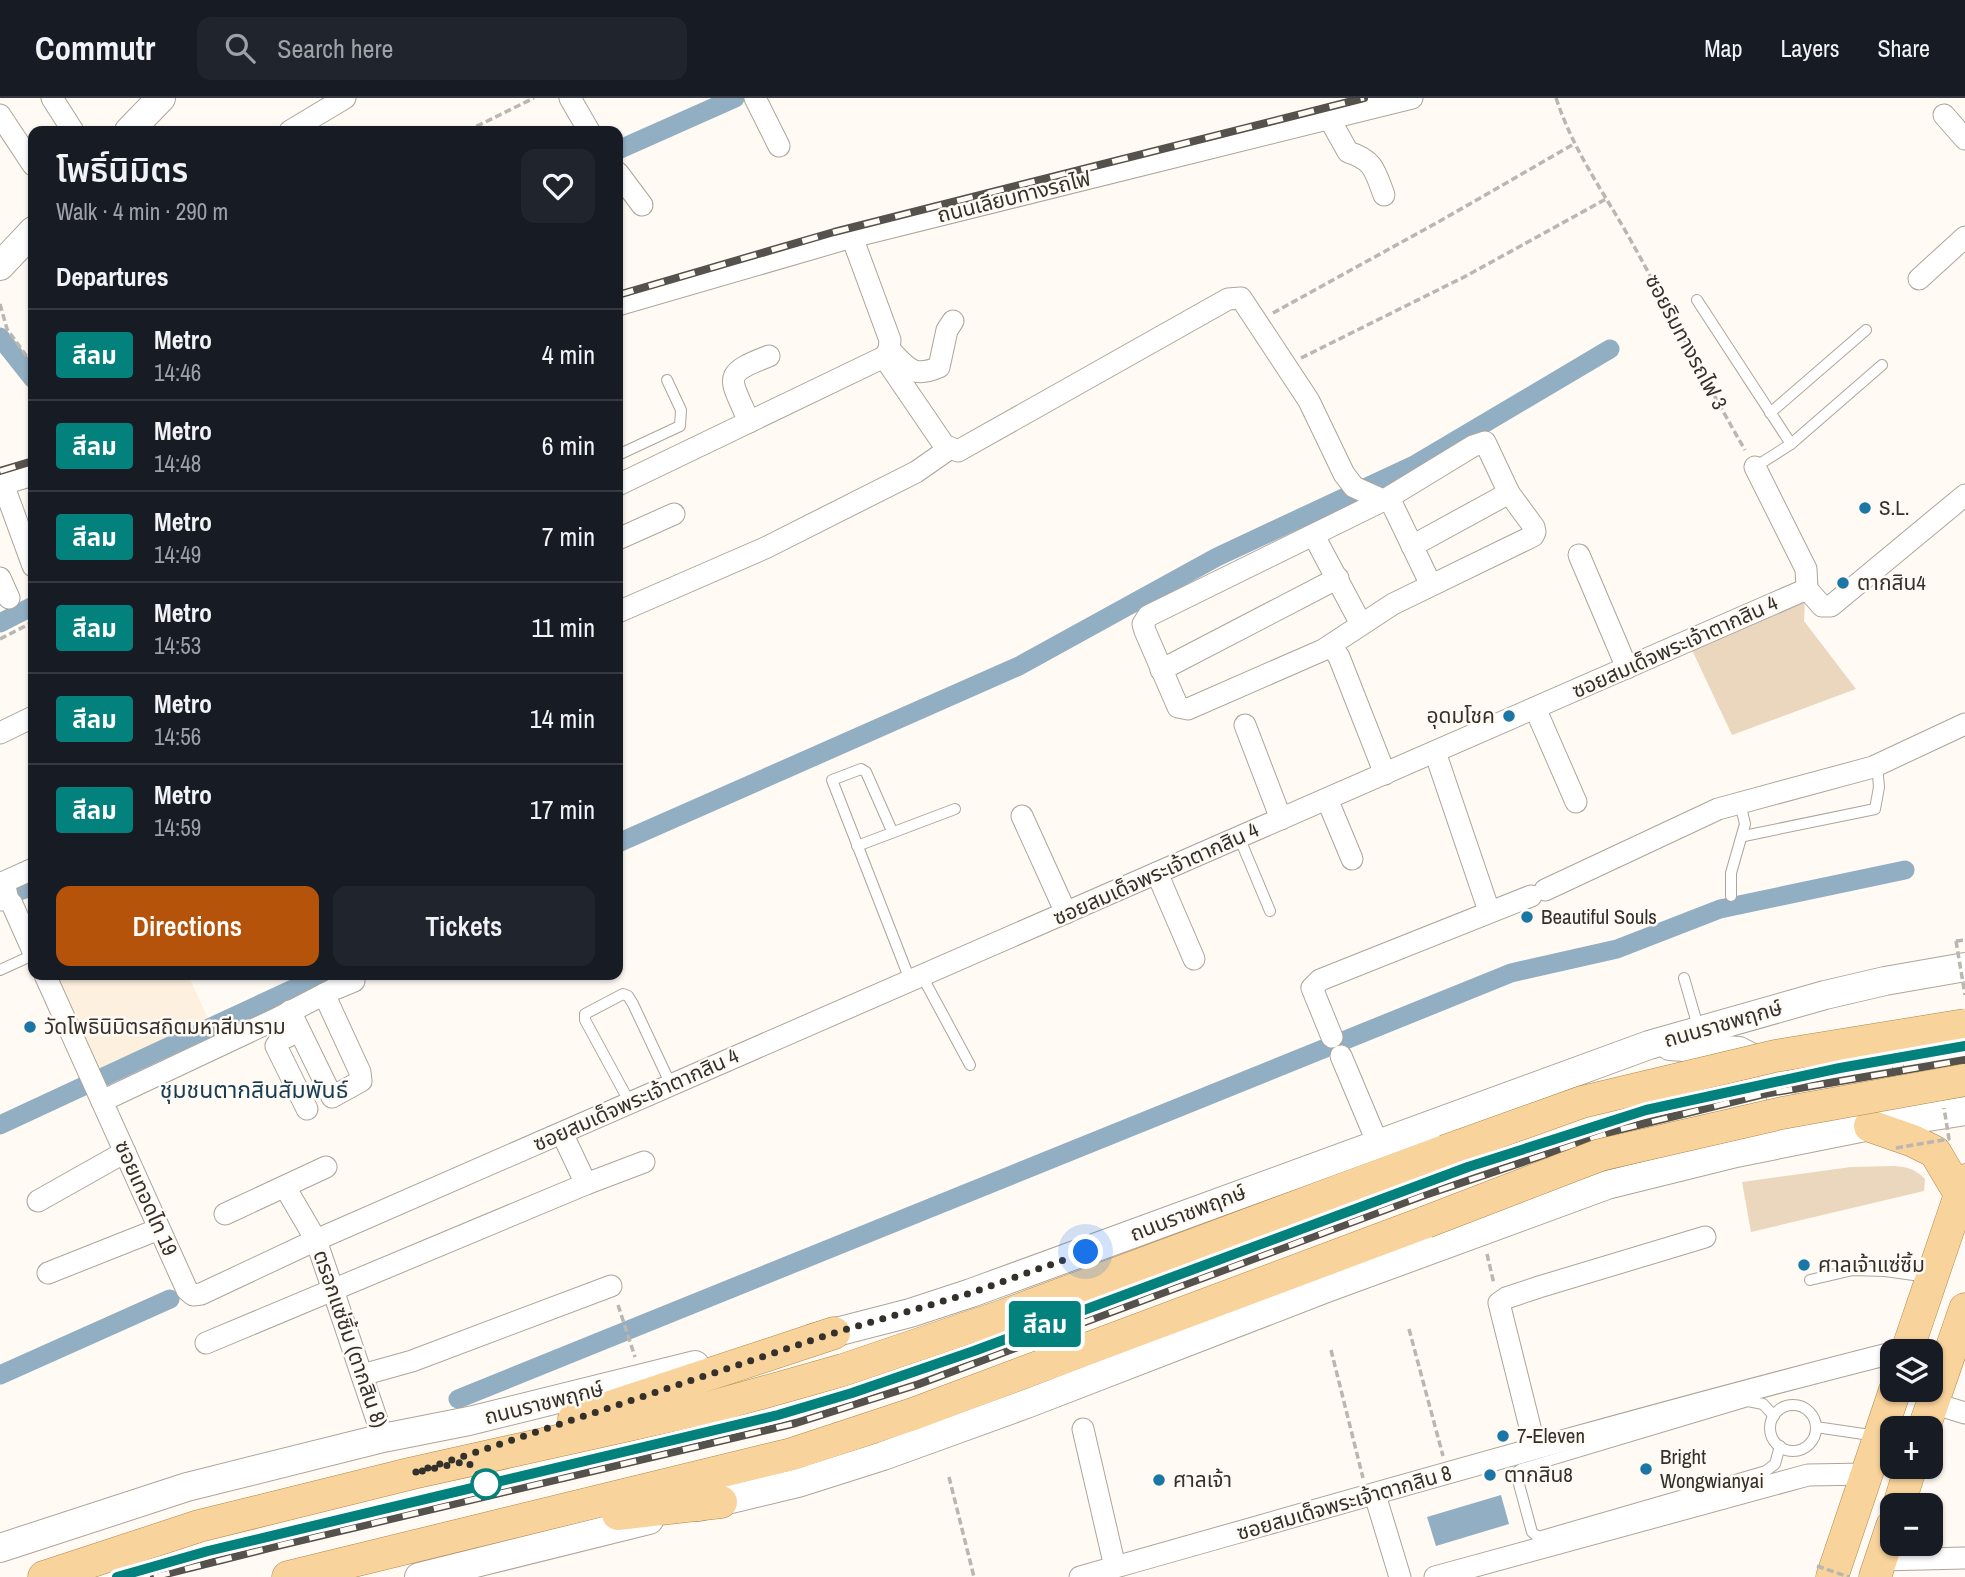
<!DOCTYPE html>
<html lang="en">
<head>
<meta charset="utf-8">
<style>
  :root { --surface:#171b24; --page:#20242c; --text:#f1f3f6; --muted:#9ea1a6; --line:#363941; --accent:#b45309 }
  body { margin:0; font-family:"Archivo Narrow","Noto Sans Thai",sans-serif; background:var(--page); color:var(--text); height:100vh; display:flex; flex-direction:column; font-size:26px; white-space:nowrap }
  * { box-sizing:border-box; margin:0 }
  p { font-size:23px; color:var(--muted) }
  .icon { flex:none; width:38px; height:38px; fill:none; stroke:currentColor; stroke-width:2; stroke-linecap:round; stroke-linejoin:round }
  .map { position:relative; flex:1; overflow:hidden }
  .drawer { position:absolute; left:28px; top:28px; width:595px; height:854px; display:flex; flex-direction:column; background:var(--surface); border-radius:14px; box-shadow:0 2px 5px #0004 }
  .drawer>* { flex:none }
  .badge { padding:0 14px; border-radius:5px; font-size:24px; line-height:46px }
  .fabs { position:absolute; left:1880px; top:1241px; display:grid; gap:14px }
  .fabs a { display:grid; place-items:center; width:63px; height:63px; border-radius:14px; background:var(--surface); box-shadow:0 2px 5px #0004; font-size:35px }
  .you { position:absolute; width:35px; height:35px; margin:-18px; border:5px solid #fff; border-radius:50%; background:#1a73e8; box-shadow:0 0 0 10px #1a73e833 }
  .map>.badge { position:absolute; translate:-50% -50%; box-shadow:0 0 0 4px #fff }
  h2 { padding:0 28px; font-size:26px; line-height:63px }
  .round { display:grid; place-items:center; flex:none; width:74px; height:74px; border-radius:14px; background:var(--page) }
  .head { display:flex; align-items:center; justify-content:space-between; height:119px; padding:0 28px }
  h1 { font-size:33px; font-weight:600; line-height:52px }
  .cta { display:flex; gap:14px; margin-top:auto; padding:14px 28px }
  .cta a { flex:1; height:80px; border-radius:14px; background:var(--accent); color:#fff; font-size:28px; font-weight:600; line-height:80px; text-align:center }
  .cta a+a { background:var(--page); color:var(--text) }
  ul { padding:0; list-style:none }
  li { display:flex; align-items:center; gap:21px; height:91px; padding:0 28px; border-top:2px solid var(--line) }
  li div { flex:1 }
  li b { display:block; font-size:26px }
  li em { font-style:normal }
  li .badge { min-width:77px; font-weight:700; text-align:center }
  header { display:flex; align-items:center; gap:42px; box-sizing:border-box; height:98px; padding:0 35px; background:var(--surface); border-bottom:2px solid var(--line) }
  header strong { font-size:33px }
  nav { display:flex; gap:38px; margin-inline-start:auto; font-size:24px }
  .search { width:490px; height:63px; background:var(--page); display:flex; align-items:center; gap:18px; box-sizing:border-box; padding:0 24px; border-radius:14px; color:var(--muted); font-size:26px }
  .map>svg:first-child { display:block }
  .built { fill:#fdf0df }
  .green { fill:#ead7be }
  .water { fill:#91aec2 }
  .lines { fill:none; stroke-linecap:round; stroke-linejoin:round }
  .canal { stroke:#91aec2; stroke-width:19 }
  .lane-casing { stroke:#ada59b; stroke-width:12 }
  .street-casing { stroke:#ada59b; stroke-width:23 }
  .secondary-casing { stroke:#ada59b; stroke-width:30 }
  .primary-casing { stroke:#b08749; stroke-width:33 }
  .path { stroke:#bab6b0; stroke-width:3.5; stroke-dasharray:7 3.5; stroke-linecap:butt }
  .lane { stroke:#fff; stroke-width:10 }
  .street { stroke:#fff; stroke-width:21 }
  .secondary { stroke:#fff; stroke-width:28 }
  .primary { stroke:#f8d39b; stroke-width:32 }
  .rail-casing { stroke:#55514d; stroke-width:8 }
  .rail { stroke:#fffaf4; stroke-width:5; stroke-dasharray:16; stroke-linecap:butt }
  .primary-bridge-casing { stroke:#b08749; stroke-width:33; stroke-linecap:butt }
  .path-bridge { stroke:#bab6b0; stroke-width:3.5; stroke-dasharray:7 3.5; stroke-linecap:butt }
  .primary-bridge { stroke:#f8d39b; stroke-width:32 }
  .line-casing { stroke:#fff; stroke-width:16 }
  .line { stroke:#02817d; stroke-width:10 }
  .walk { stroke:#34312d; stroke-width:7; stroke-dasharray:0 12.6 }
  .poi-dot { fill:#1a76a4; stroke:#fffaf4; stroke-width:2.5 }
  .stop-dot { fill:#fff; stroke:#02817d; stroke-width:3.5 }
  .labels { text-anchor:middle; stroke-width:5; stroke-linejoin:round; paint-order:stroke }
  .street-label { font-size:21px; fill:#34312d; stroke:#fffaf4 }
  .poi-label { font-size:21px; fill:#34312d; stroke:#fffaf4; text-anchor:start }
  .neighbourhood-label { font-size:23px; fill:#153e55; stroke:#fffaf4 }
</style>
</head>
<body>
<header>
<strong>Commutr</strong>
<div class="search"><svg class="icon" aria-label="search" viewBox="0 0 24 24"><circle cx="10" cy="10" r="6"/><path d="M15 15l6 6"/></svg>Search here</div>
<nav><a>Map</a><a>Layers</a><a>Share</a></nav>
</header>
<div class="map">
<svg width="1965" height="1479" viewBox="0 0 1965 1479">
  <rect width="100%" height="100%" fill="#fffaf4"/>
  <path class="built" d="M50 877H188L211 927 94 977Z"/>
  <g class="green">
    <path d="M1805 500 1804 523 1856 591 1732 637 1691 550Z"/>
    <path d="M1894 1068C1908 1069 1915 1071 1925 1081L1924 1093 1751 1134 1742 1084 1851 1069Z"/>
  </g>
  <path class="water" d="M1501 1397 1509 1426 1436 1448 1427 1419Z"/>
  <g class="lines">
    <g class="canal">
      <path d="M618 52 735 0"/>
      <path d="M0 239 33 281"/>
      <path d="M0 525 33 508"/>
      <path d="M618 745 1019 568 1217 459 1416 366 1610 251"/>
      <path d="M0 800 33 788"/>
      <path d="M0 1027 323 877"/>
      <path d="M0 1277 170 1201"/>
      <path d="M458 1301 1511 875 1617 851 1720 811 1905 772"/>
    </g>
    <g class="lane-casing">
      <g id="lane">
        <path d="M1697 202 1791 346"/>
        <path d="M1770 315 1866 232"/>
        <path d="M618 357 680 328 681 312 667 282"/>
        <path d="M1755 369 1791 346 1882 267"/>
        <path d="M892 733 866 674 861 671 832 682 910 882"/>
        <path d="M1744 738 1875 711 1879 689 1877 667"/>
        <path d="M1239 739 1270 813"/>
        <path d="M857 748 955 711"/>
        <path d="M1731 798V775L1745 726 1740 705"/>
        <path d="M0 872 33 857"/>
        <path d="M922 878 970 967"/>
        <path d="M1684 880 1699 932"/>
        <path d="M1865 958 1892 957 1898 966 1899 980 1890 987"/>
        <path d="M630 1005 585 922V916L623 896 628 898 633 906 671 987"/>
        <path d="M1810 1182 1853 1172 1885 1173 1928 1179"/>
        <circle cx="1793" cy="1330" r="23"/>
        <path d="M1774 1318 1763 1306 1748 1303 1521 1371 1517 1374V1379L1532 1434 1538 1439 1766 1373 1775 1366 1780 1348"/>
        <path d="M1816 1329 1877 1338"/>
      </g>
    </g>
    <g class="street-casing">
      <g id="street">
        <path d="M52 0 73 33"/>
        <path d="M570 0 589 33"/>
        <path d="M755 0 779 48"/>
        <path d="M0 17 33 67"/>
        <path d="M1944 17 1965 41"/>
        <path d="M1329 20 1348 54C1374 62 1375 73 1384 97"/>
        <path d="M290 33 345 0"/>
        <path d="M618 75 642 107"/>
        <path d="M852 139 890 242 889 252"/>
        <path d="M1919 181 1965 139"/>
        <path d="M618 207 852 139 1412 0"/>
        <path d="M891 253C908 271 914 280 939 269L947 232 953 223"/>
        <path d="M884 259 944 347 958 353 1228 201 1241 200 1309 303 1344 376 1354 389 1392 406 1431 487"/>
        <path d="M749 324C731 280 719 277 769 258"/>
        <path d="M1485 344 1509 395 1534 429 1535 434 1533 438 1393 506 1323 552 1188 611 1178 609 1145 533 1143 526 1148 518 1386 401 1473 348Z"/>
        <path d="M1755 369 1806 471 1807 491"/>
        <path d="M3 386 33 468"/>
        <path d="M0 387 33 377"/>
        <path d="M618 387 884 259 889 252"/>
        <path d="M1314 438 1361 526"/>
        <path d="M618 441 674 416"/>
        <path d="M1412 448 1509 395"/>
        <path d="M1579 457 1627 570"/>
        <path d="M0 480 9 500"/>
        <path d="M618 514 765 450 916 374 949 351"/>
        <path d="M1331 547 1339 559 1385 676"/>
        <path d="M1161 572 1338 480"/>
        <path d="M1535 610 1576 704"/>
        <path d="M1245 627 1281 721"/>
        <path d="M0 635 33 619"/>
        <path d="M1435 654 1489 813"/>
        <path d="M1327 701 1352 761"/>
        <path d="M1022 718 1066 815"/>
        <path d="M1157 775 1194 861"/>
        <path d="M1545 792 1718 711 1873 669 1965 626"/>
        <path d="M0 802H8L12 806 33 853"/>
        <path d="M8 802 4 784 33 771"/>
        <path d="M45 877 187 1192 193 1197 201 1196 316 1142 1807 491 1822 508H1831L1965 397"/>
        <path d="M290 913 332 999 361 983 360 974 324 896"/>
        <path d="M299 933 280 942 276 948 307 1011"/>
        <path d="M1332 939 1312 890 1320 882 1531 798"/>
        <path d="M1341 958 1378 1046"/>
        <path d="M102 1003 276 921 332 892 354 883"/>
        <path d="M562 1035 586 1086"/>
        <path d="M285 1089 316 1142 383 1340"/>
        <path d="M38 1103 125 1054"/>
        <path d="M225 1116 326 1069"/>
        <path d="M48 1175 159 1131"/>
        <path d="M206 1245 586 1086 644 1064"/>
        <path d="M362 1277 412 1263 611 1188"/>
        <path d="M1932 1305 1965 1315"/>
        <path d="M1083 1331 1115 1469"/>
        <path d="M1535 1349 1499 1205 1506 1200 1539 1189 1705 1139"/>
        <path d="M1375 1397 1400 1479"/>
        <path d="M1880 1462 1965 1460"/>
        <path d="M1080 1479C1350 1403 1620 1324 1892 1255"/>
        <path d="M1435 1479 1808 1377 1867 1376"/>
      </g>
    </g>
    <g class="secondary-casing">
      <g id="secondary">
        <path d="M129 33 161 0"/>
        <path d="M0 168 33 133"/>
        <path d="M1670 948 1739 953 1772 970 1782 1002 1771 1033"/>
        <path d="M813 1240 910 1215 971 1195 1649 947 1825 897 1885 883 1965 869"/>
        <path d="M698 1409 798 1385 883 1358 1029 1305 1324 1191 1607 1087 1736 1055 1870 1028 1965 1013"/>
        <path d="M0 1450 187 1389 383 1340 469 1323 695 1267"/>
        <path d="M419 1479 649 1422"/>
      </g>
    </g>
    <g class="primary-casing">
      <g id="primary">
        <path d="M1870 1028 1913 1043 1935 1054 1960 1096"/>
        <path d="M1907 1253 1965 1082"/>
        <path d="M574 1321 834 1235"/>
        <path d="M1924 1330 1965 1211"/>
        <path d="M1899 1407 1911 1368"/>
        <path d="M618 1416 721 1404"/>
        <path d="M44 1479 199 1428 413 1375 715 1308 843 1272 1005 1217 1445 1053"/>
        <path d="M288 1479 792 1356 913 1316 1426 1124"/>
        <path d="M1832 1479 1895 1292"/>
        <path d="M1875 1479 1892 1428"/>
      </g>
    </g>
    <g class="path">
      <path d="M1556 0C1574 54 1603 93 1630 141 1669 211 1705 283 1745 352"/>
      <path d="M467 33 534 0"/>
      <path d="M0 206 7 231 33 267"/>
      <path d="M1273 215 1440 123 1574 46"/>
      <path d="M1301 260 1466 178 1606 101"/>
      <path d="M0 541 33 524"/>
      <path d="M1956 843 1965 842"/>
      <path d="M1487 1156 1494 1186"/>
      <path d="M618 1207 635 1259"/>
      <path d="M1409 1231 1443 1358"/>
      <path d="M1331 1252 1363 1380"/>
      <path d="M949 1379 974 1479"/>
    </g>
    <use href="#lane" class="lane"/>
    <use href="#street" class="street"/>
    <use href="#secondary" class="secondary"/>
    <use href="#primary" class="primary"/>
    <g class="rail-casing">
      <g id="rail">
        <path d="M618 197 834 134 1364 0"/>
        <path d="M0 373 33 363"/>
        <path d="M117 1479 208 1453 778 1317 852 1295 974 1253 1099 1205 1468 1069 1646 1012 1840 970 1965 948"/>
        <path d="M154 1479 281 1447 796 1325 919 1286 1422 1098 1618 1032 1764 996 1965 962"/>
      </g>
    </g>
    <use href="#rail" class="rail"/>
    <g class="primary-bridge-casing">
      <g id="primary-bridge">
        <path d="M1445 1053 1582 1004 1775 958 1965 927"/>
        <path d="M1426 1124 1600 1057 1782 1015 1965 982"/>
      </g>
    </g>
    <g class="path-bridge">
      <path d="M1956 843 1965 897"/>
      <path d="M1896 1050 1949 1041 1944 1010"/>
      <path d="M1817 1468 1849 1479"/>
    </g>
    <use href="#primary-bridge" class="primary-bridge"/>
  </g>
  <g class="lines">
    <g class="line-casing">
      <path id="line" d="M117 1479 208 1453 778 1317 852 1295 974 1253 1468 1069 1646 1012 1840 970 1965 948"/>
    </g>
    <use href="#line" class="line"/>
    <path class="walk" d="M486 1386 467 1363 413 1375 834 1235 971 1195 1086 1154"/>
  </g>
  <g class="poi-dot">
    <circle cx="1865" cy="410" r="7"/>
    <circle cx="1843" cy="485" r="7"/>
    <circle cx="1509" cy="618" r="7"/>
    <circle cx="1527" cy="819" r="7"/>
    <circle cx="30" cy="929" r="7"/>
    <circle cx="1804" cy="1167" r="7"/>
    <circle cx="1503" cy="1338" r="7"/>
    <circle cx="1646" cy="1371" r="7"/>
    <circle cx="1490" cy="1377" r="7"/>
    <circle cx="1159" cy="1382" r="7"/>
  </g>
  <circle class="stop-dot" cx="486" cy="1386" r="14"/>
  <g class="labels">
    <g class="street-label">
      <text transform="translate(1014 99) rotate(-14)" y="7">ถนนเลียบทางรถไฟ</text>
      <text transform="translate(1686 244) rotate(62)" y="7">ซอยริมทางรถไฟ 3</text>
      <text transform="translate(1675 549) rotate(-24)" y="7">ซอยสมเด็จพระเจ้าตากสิน 4</text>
      <text transform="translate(1156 776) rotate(-24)" y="7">ซอยสมเด็จพระเจ้าตากสิน 4</text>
      <text transform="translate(1723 926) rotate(-16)" y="7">ถนนราชพฤกษ์</text>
      <text transform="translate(636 1002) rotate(-24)" y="7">ซอยสมเด็จพระเจ้าตากสิน 4</text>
      <text transform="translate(146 1100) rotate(66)" y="7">ซอยเทอดไท 19</text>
      <text transform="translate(1188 1115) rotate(-21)" y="7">ถนนราชพฤกษ์</text>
      <text transform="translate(350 1241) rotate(71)" y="7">ตรอกแซ่ซิ้ม (ตากสิน 8)</text>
      <text transform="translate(544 1305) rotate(-14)" y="7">ถนนราชพฤกษ์</text>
      <text transform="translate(1344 1405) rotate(-16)" y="7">ซอยสมเด็จพระเจ้าตากสิน 8</text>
    </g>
    <g class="poi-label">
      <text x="1879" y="417">S.L.</text>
      <text x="1857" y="492">ตากสิน4</text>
      <text x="1495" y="625" text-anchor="end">อุดมโชค</text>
      <text x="1541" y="826">Beautiful Souls</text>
      <text x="44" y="936">วัดโพธินิมิตรสถิตมหาสีมาราม</text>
      <text x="1818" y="1174">ศาลเจ้าแซ่ซิ้ม</text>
      <text x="1517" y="1345">7-Eleven</text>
      <text x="1660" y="1366">Bright<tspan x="1660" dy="24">Wongwianyai</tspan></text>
      <text x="1504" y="1384">ตากสิน8</text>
      <text x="1173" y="1389">ศาลเจ้า</text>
    </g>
    <g class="neighbourhood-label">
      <text x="254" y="1000">ชุมชนตากสินสัมพันธ์</text>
    </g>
  </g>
</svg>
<div class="fabs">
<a><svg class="icon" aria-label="layers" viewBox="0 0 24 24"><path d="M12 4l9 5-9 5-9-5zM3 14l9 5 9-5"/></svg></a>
<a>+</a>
<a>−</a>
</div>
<div class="you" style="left:1086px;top:1154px"></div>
<b class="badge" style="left:1045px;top:1226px;background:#02817d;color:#fff">สีลม</b>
<section class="drawer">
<div class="head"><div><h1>โพธิ์นิมิตร</h1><p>Walk · 4 min · 290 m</p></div><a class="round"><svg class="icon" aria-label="heart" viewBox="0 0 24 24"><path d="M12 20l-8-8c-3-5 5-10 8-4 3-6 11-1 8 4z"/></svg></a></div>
<h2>Departures</h2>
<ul>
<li><span class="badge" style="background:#02817d;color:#fff">สีลม</span><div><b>Metro</b><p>14:46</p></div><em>4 min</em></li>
<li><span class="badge" style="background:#02817d;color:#fff">สีลม</span><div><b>Metro</b><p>14:48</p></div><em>6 min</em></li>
<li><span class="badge" style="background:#02817d;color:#fff">สีลม</span><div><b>Metro</b><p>14:49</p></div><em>7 min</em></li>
<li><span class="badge" style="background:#02817d;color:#fff">สีลม</span><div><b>Metro</b><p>14:53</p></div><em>11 min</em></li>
<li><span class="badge" style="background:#02817d;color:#fff">สีลม</span><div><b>Metro</b><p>14:56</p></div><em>14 min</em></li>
<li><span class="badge" style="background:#02817d;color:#fff">สีลม</span><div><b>Metro</b><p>14:59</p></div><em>17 min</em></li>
</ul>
<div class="cta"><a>Directions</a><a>Tickets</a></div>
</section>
</div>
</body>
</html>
